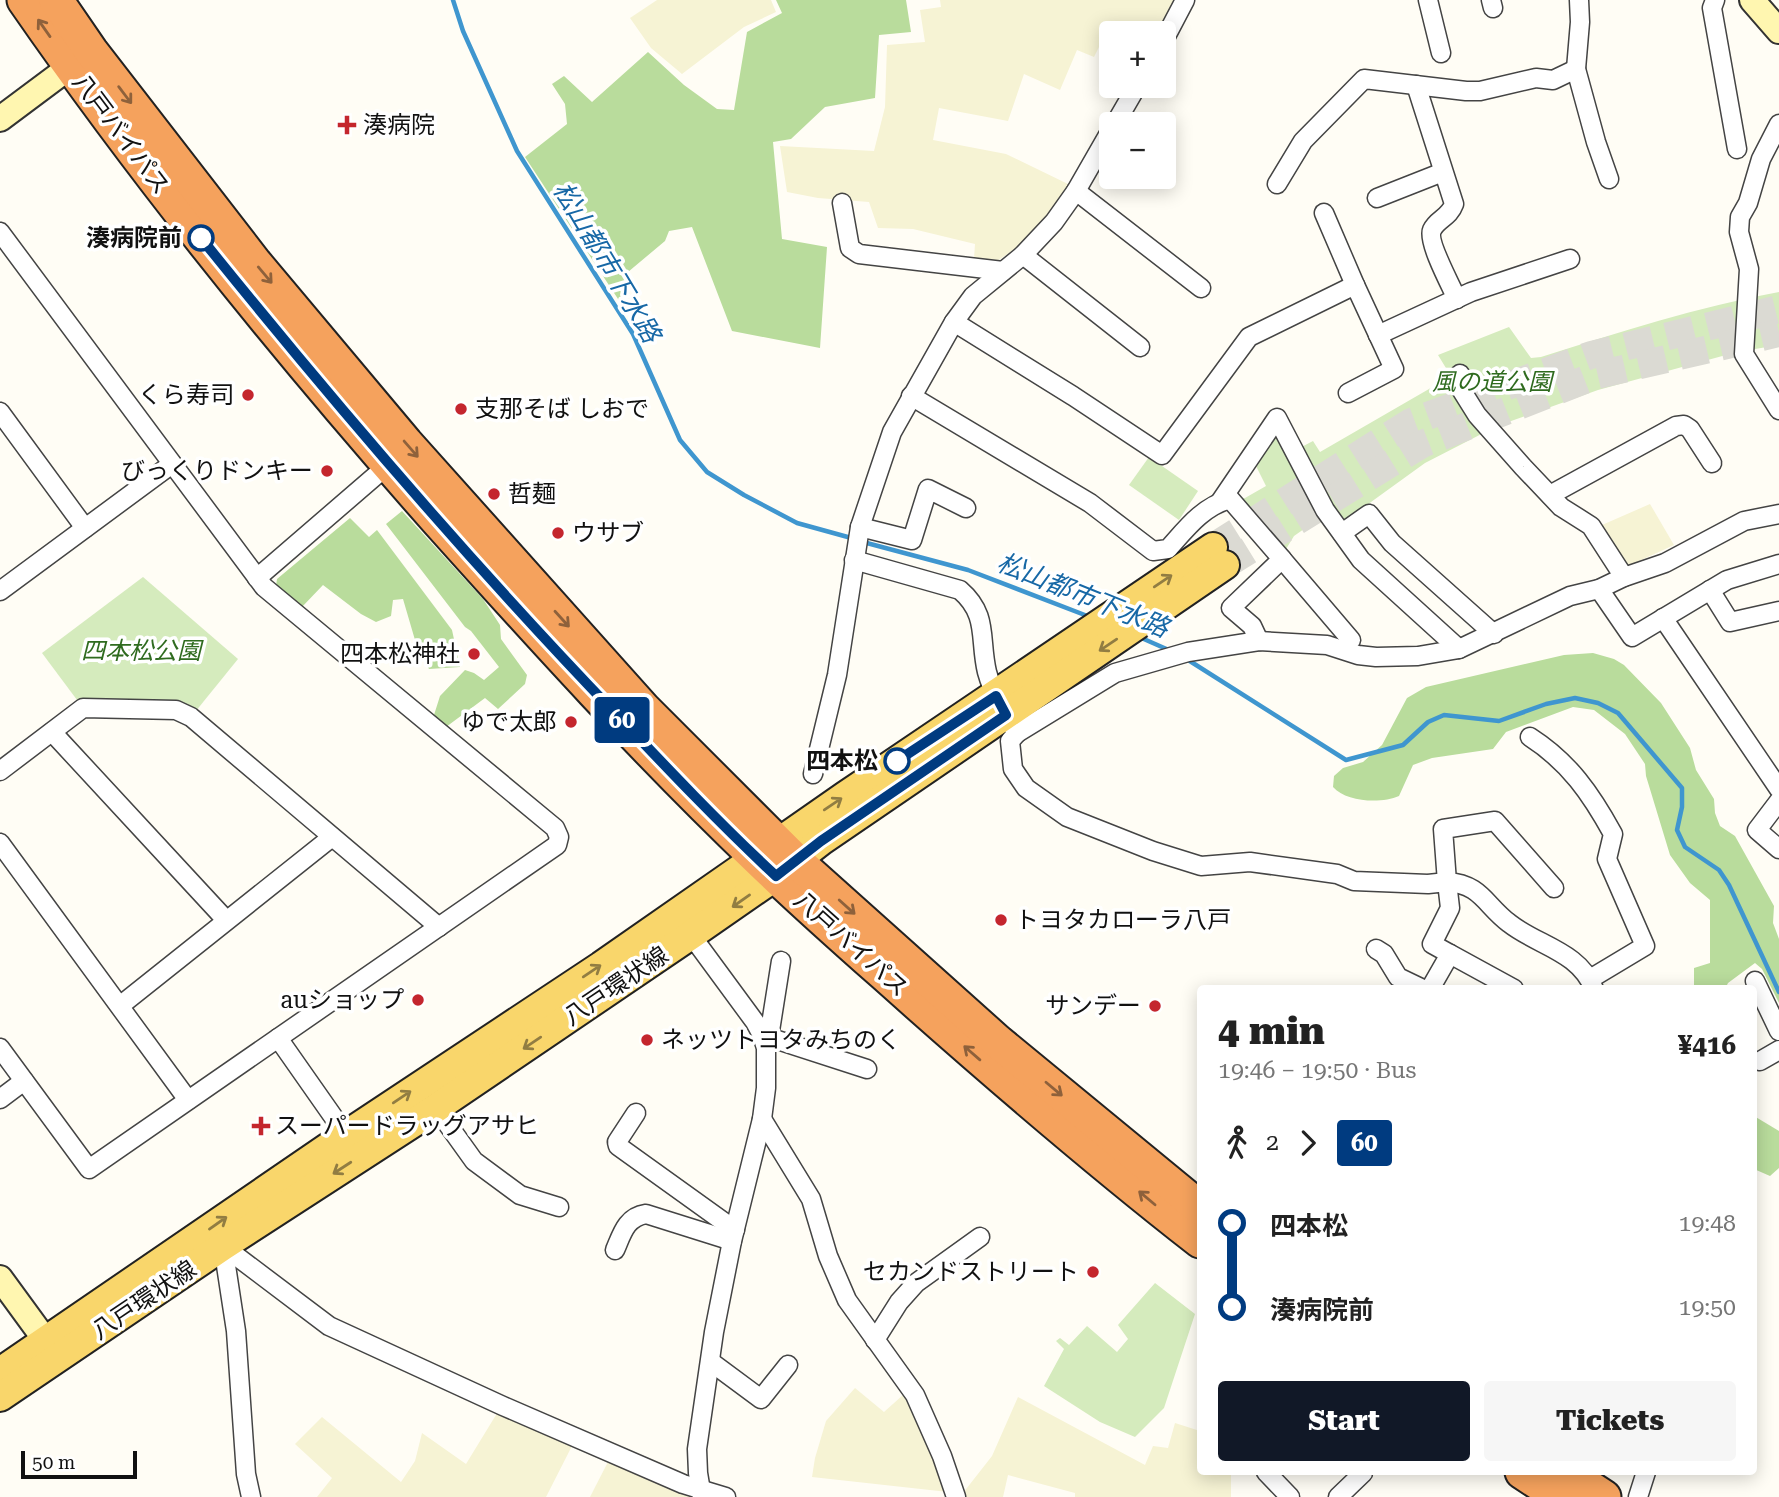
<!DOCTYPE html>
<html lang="en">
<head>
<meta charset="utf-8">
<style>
  :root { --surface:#fff; --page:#f6f6f6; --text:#222; --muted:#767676; --accent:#111827 }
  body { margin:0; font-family:"Roboto Serif","Noto Sans JP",serif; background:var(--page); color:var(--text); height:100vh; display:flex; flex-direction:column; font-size:26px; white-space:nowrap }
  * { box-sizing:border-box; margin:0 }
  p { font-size:23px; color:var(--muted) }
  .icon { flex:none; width:38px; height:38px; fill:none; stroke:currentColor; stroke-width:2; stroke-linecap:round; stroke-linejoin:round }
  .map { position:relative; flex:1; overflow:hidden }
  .details { position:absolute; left:1197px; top:985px; width:560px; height:490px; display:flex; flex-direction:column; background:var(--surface); border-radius:7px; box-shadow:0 4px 18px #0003 }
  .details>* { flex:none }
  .badge { padding:0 14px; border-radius:5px; font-size:24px; line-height:46px }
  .tools { position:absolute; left:1099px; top:21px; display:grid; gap:14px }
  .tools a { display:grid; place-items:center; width:77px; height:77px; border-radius:7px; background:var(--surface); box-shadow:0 4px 18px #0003; font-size:35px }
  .scale { position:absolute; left:21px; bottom:18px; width:116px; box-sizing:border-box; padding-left:7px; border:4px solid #111; border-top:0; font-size:19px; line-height:24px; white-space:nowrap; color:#111; -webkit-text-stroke:5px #fff; paint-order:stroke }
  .map>.badge { position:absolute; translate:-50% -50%; box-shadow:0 0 0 4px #fff }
  .legs { display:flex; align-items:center; gap:10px; height:77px; padding:0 21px; font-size:23px }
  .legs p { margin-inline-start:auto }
  .headline { display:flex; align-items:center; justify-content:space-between; height:119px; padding:0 21px }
  h1 { font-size:38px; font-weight:800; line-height:52px }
  .primary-button { display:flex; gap:14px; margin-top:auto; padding:14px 21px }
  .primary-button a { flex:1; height:80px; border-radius:7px; background:var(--accent); color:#fff; font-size:28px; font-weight:800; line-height:80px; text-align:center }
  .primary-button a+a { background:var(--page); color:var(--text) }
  ul { padding:0 21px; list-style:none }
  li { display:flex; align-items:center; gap:24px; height:84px; font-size:26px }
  li i { display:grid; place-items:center; width:10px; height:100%; margin:0 9px; background:currentColor }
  li i::after { content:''; width:18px; height:18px; margin:-9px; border:5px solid; border-radius:50%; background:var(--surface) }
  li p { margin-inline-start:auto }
  li:first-child i { background:linear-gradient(#0000 50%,currentColor 0) }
  li:last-child i { background:linear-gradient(currentColor 50%,#0000 0) }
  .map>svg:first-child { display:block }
  .farmland { fill:#f6f3d4 }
  .green { fill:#d5ebbd }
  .forest { fill:#b9dc9c }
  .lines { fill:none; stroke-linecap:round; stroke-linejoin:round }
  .stream { stroke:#3f96cf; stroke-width:4.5 }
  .primary-tunnel { stroke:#dbdad3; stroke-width:28; stroke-dasharray:28 14; stroke-linecap:butt }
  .street-casing { stroke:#444; stroke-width:21 }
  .secondary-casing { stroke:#333; stroke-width:28 }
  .primary-casing { stroke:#222; stroke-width:32 }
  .highway-casing { stroke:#222; stroke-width:37 }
  .street { stroke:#fff; stroke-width:18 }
  .secondary { stroke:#fff6b0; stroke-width:24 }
  .primary { stroke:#f9d66b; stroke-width:28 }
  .highway { stroke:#f5a25d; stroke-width:33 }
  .oneway { stroke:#8e613b }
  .oneway2 { stroke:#917d42 }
  .line-1-casing { stroke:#fff; stroke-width:16 }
  .line-1 { stroke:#003b80; stroke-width:10 }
  .poi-dot { fill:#c4262e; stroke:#fff; stroke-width:2.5 }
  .stop-1-dot { fill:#fff; stroke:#003b80; stroke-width:3.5 }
  .labels { text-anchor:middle; stroke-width:7; stroke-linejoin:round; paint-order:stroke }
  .poi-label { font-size:24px; fill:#111; stroke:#fff; text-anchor:start }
  .street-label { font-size:24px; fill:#111; stroke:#fff }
  .stop-label { font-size:24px; font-weight:bold; fill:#111; stroke:#fff; text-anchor:end }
  .park-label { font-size:24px; font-style:italic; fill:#2f6b1f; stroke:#fff }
  .water-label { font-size:26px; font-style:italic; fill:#1768a6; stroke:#fff }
</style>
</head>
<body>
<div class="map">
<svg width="1779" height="1497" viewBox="0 0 1779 1497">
  <rect width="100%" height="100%" fill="#fffdf5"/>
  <g class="farmland">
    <path d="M657 0H771L776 12 744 27 682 74 651 48 630 18Z"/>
    <path d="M940 0H1174L1158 33H1133L1111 23 1094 57 1077 50 1060 90 1024 74 1008 121 939 108 933 140 1006 154 1068 184 1048 218 1018 247 997 261 974 259 975 244 913 229 878 228 869 202 818 198 787 192 780 146 874 151 885 107 887 45 925 42 920 10 941 7Z"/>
    <path d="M1650 504 1674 545 1628 566 1602 525Z"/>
    <path d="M855 1388 884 1412 903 1395 911 1396 948 1492 812 1477 815 1458 826 1421Z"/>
    <path d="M1018 1397 1145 1465 1153 1446 1168 1448 1175 1423 1200 1431V1472H1231V1497H1075V1493L1008 1475 1003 1497H964L963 1493 992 1456Z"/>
    <path d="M499 1410 574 1442 546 1497H317L332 1478 295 1444 322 1417 401 1482 415 1461 422 1433 466 1464Z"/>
    <path d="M610 1458 694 1496V1497H590Z"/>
  </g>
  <g class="green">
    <path d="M1779 292V345L1737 352 1598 390 1497 426 1425 463 1342 523 1331 510 1294 536 1283 554 1236 500 1245 498 1266 486 1254 462 1268 439 1280 437 1290 453 1313 441 1320 452 1448 378 1449 373 1438 355 1509 327 1531 358 1541 357C1619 332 1698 307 1779 292Z"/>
    <path d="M1149 457 1198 491 1179 520 1129 485Z"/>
    <path d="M143 577 238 659 191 717 83 708 42 653Z"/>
    <path d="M1155 1283 1195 1314 1164 1408 1135 1437 1100 1422 1044 1386 1064 1349 1056 1341 1060 1338 1069 1345 1087 1326 1117 1352 1128 1339 1118 1325Z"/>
  </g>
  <g class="forest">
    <path d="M776 0H906L911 32 879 35 875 98 825 107 791 139 773 142 782 239 827 247 820 348 732 331 692 227 669 231 665 241 628 272 630 293 620 302 525 157 567 124 565 104 552 84 564 76 592 102 648 52 684 85 717 109 734 110 747 32 782 13Z"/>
    <path d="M402 511 483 599 500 625 501 639 527 675 525 684 498 709 485 698 446 727 434 715 440 696 465 670 474 673 484 680 499 667 471 631 465 627 386 524Z"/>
    <path d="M350 518 369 537 377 530 452 630 460 667 429 669 415 640 403 599 393 600 391 616 376 622 361 614 323 585 301 608 276 586 277 579Z"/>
    <path d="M1593 653 1614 659 1624 665 1661 703 1690 748 1696 770 1714 799 1715 813 1720 826 1735 836 1774 906 1773 923 1779 939V1003L1762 969 1755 963 1728 983 1725 989H1694V968L1710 963V900L1690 883 1670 855 1646 776 1645 764 1625 734 1594 710 1573 707 1506 732 1493 749 1432 758 1413 765 1399 796C1381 804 1346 802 1333 787L1334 776 1343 768 1363 762 1382 745 1407 698 1426 687 1564 655Z"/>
    <path d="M1754 1116 1779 1131V1168L1770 1176 1754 1169Z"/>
  </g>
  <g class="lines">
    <g class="stream">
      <path d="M453 0 463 31 517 151 633 334 680 440 707 472 744 495 797 523 855 539"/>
      <path d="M863 542 968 570 1090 617"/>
      <path d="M1137 636 1171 651"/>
      <path d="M1185 658 1346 760 1403 745 1428 722 1444 715 1499 721 1546 704 1575 698 1598 703 1618 713 1682 788V807L1677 830 1685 847 1719 870 1729 885 1779 992"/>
    </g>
    <g class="primary-tunnel">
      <path d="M1213 547 1411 422 1591 355 1779 309"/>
      <path d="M1225 565 1422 444 1597 375 1779 333"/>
    </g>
    <g class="street-casing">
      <g id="street">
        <path d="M1428 0 1441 53"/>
        <path d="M1491 0 1493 8"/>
        <path d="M1579 0 1580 22 1576 69 1596 142 1609 179"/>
        <path d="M1715 0 1712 8 1737 149"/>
        <path d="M1164 40 1185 0"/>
        <path d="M1416 85 1454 204C1449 218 1437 219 1432 230 1427 241 1451 286 1457 299"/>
        <path d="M1115 124 1137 86"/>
        <path d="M1779 124 1761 159 1748 203 1740 217 1739 232 1749 269 1744 354 1779 410"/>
        <path d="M1277 184 1303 141 1364 79 1466 91H1480L1536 78 1553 80 1576 69"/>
        <path d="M1076 191 1201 288"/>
        <path d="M1377 198 1443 172"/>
        <path d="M842 203 850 248 859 254 1003 271"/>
        <path d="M1324 213 1355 285"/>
        <path d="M0 232 264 587 555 828 559 837 557 845 89 1169 0 1048"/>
        <path d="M1023 255 1140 347"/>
        <path d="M954 322 1073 396 1162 455 1249 337 1355 285 1394 369 1348 393"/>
        <path d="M1378 335 1471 292 1570 259"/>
        <path d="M1460 374 1457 383 1477 415 1523 467 1561 507 1591 526 1624 577"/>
        <path d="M911 396 1090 503 1153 551 1168 549C1186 529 1202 507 1230 499L1282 559 1231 608 1252 626 1259 641"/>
        <path d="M0 412 85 528"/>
        <path d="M1550 495 1676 426 1684 425 1690 429 1712 463"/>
        <path d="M1220 502 1277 418 1325 510 1361 560 1459 649"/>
        <path d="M860 527 912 540 928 489 966 508"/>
        <path d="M1342 533 1369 514 1392 543 1494 634"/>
        <path d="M1282 559 1351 640"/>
        <path d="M854 560 960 590C989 615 979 639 987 672 993 694 1005 714 1017 733L1010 741 1013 769 1026 788 1067 817 1153 851 1201 866 1250 862 1337 874 1354 881 1428 884 1447 882 1450 908 1432 944 1450 954 1430 989"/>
        <path d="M257 578 388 465"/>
        <path d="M1599 589 1632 637 1727 580 1779 564"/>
        <path d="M1710 590 1730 622 1779 611"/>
        <path d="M0 591 172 464"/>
        <path d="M1663 618 1779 789"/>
        <path d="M52 732 226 920"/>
        <path d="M1017 733 1115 673 1188 652 1259 641 1327 645 1358 655 1376 657 1418 656 1459 649 1570 596 1599 589 1624 577 1665 563 1744 521 1779 514"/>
        <path d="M1530 737C1569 762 1591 794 1613 834L1607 859 1645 946 1590 979"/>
        <path d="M0 771 83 708 176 710 191 717 439 927"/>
        <path d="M813 774 837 675 860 527 892 432 954 322 973 296 1023 255 1054 222 1076 191 1111 130"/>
        <path d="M1779 801 1757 830 1779 849"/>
        <path d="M0 843 188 1100"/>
        <path d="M1554 888 1495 821 1443 829 1447 882C1481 884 1485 905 1509 923 1538 946 1579 951 1594 989"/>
        <path d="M691 935 755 1022 762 1035 766 1048V1088L762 1119 732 1241 714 1332 697 1449 698 1473 702 1497"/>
        <path d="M1376 949 1384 954 1398 977 1423 989"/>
        <path d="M1450 954 1514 989"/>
        <path d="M1755 981 1779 1031"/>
        <path d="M121 1005 332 837"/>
        <path d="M762 1035 867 1069"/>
        <path d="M769 1037 781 961"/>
        <path d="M278 1038 346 1135"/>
        <path d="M1760 1061 1779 1050"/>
        <path d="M0 1099 24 1081"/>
        <path d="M436 1108 474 1161 520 1195 559 1207"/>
        <path d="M636 1113 617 1142 618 1146 735 1230"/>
        <path d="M762 1119 811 1199 828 1256 847 1300 915 1395 942 1456 956 1497"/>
        <path d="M223 1246 329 1326 503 1406 683 1484 726 1497"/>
        <path d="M223 1246 236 1331 246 1474 251 1497"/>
        <path d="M615 1250C622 1234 626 1217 646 1214L732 1241"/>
        <path d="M875 1340 899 1302 916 1283 980 1237"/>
        <path d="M711 1362 761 1399 788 1365"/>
        <path d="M1266 1472 1290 1497"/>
        <path d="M1338 1497 1363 1473"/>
        <path d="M1638 1497 1646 1472"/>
      </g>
    </g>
    <g class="secondary-casing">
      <g id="secondary">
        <path d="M1752 0 1779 31"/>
        <path d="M0 119 83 57"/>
        <path d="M0 1278 57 1356"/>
      </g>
    </g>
    <g class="primary-casing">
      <g id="primary">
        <path d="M0 1372 346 1135 601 966 845 796 1213 547"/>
        <path d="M0 1397 223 1246 436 1108 691 935 776 876 821 841 1225 565"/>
      </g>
    </g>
    <g class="highway-casing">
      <g id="highway">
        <path d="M24 0C150 182 290 354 437 520 540 635 645 751 757 858 798 898 841 936 884 974 987 1066 1091 1156 1200 1241"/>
        <path d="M56 0 91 51 255 263 406 443 644 709 796 861 997 1041 1200 1208"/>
        <path d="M1522 1472 1560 1497"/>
        <path d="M1566 1472 1604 1497"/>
      </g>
    </g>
    <use href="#street" class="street"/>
    <use href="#secondary" class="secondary"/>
    <use href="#primary" class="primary"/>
    <use href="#highway" class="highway"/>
  </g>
  <defs><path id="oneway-shaft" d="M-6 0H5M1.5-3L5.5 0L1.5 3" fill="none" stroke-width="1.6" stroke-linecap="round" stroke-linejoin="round" transform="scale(1.75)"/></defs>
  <g class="oneway">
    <use href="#oneway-shaft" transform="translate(44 28) rotate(-125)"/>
    <use href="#oneway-shaft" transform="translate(125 95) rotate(53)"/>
    <use href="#oneway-shaft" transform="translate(265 275) rotate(50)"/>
    <use href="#oneway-shaft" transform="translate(411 449) rotate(49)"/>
    <use href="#oneway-shaft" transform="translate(562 619) rotate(48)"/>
    <use href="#oneway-shaft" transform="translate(847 907) rotate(42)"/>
    <use href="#oneway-shaft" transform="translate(972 1053) rotate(-139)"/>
    <use href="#oneway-shaft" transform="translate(1054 1089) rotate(40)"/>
    <use href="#oneway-shaft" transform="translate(1147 1198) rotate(-140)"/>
  </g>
  <g class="oneway2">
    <use href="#oneway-shaft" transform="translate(1163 581) rotate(-34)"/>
    <use href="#oneway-shaft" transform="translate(1108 645) rotate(146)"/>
    <use href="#oneway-shaft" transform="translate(833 804) rotate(-34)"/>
    <use href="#oneway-shaft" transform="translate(741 901) rotate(145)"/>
    <use href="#oneway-shaft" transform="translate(592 971) rotate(-34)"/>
    <use href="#oneway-shaft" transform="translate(532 1043) rotate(146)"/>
    <use href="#oneway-shaft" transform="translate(402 1097) rotate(-34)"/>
    <use href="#oneway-shaft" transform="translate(342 1168) rotate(147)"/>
    <use href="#oneway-shaft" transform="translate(218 1223) rotate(-35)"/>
  </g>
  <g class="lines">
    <g class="line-1-casing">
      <path id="line-1" d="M201 238C333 402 470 562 616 714 668 769 720 824 776 876L821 841 1006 715 996 696 897 761"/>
    </g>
    <use href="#line-1" class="line-1"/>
  </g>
  <g class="poi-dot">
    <path d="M343.5 114.5h7v7h7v7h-7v7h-7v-7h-7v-7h7z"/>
    <circle cx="248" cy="395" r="7"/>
    <circle cx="461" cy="409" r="7"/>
    <circle cx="327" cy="471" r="7"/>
    <circle cx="494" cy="494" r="7"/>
    <circle cx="558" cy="533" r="7"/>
    <circle cx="474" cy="654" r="7"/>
    <circle cx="571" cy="722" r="7"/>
    <circle cx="1001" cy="920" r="7"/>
    <circle cx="418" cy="1000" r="7"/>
    <circle cx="1155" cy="1006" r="7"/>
    <circle cx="647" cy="1040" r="7"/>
    <path d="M257.5 1115.5h7v7h7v7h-7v7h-7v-7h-7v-7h7z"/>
    <circle cx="1093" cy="1272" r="7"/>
  </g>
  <g class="stop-1-dot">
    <circle cx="201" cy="238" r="12"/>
    <circle cx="897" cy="761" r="12"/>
  </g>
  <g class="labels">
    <g class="poi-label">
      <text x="363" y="133">湊病院</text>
      <text x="234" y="403" text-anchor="end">くら寿司</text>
      <text x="475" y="417">支那そば しおで</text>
      <text x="313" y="479" text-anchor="end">びっくりドンキー</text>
      <text x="508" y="502">哲麺</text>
      <text x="572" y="541">ウサブ</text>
      <text x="460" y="662" text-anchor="end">四本松神社</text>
      <text x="557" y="730" text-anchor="end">ゆで太郎</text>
      <text x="1015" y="928">トヨタカローラ八戸</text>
      <text x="404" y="1008" text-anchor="end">auショップ</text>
      <text x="1141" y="1014" text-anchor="end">サンデー</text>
      <text x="661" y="1048">ネッツトヨタみちのく</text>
      <text x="275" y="1134">スーパードラッグアサヒ</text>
      <text x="1079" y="1280" text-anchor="end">セカンドストリート</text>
    </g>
    <g class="street-label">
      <text transform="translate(121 134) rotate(53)" y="8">八戸バイパス</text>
      <text transform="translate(851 944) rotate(42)" y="8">八戸バイパス</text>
      <text transform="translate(616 986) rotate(-34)" y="8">八戸環状線</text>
      <text transform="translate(144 1300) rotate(-34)" y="8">八戸環状線</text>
    </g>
    <g class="stop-label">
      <text x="182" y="246">湊病院前</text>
      <text x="878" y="769">四本松</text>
    </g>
    <g class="park-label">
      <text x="1492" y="390">風の道公園</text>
      <text x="141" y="659">四本松公園</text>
    </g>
    <g class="water-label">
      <text transform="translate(607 262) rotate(59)" y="9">松山都市下水路</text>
      <text transform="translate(1083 595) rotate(22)" y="9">松山都市下水路</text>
    </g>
  </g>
</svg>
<div class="tools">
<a>+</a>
<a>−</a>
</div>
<div class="scale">50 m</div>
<b class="badge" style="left:622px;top:720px;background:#003b80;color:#fff">60</b>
<section class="details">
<div class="headline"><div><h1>4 min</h1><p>19:46 – 19:50 · Bus</p></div><b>¥416</b></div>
<div class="legs"><svg class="icon" aria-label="walk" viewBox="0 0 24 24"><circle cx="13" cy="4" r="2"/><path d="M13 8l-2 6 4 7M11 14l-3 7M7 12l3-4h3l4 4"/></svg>2<svg class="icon" aria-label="forward" viewBox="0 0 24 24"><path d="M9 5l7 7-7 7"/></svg><b class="badge" style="background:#003b80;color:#fff">60</b></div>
<ul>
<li><i style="color:#003b80"></i><b>四本松</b><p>19:48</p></li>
<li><i style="color:#003b80"></i><b>湊病院前</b><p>19:50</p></li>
</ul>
<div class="primary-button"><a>Start</a><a>Tickets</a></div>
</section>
</div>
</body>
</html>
